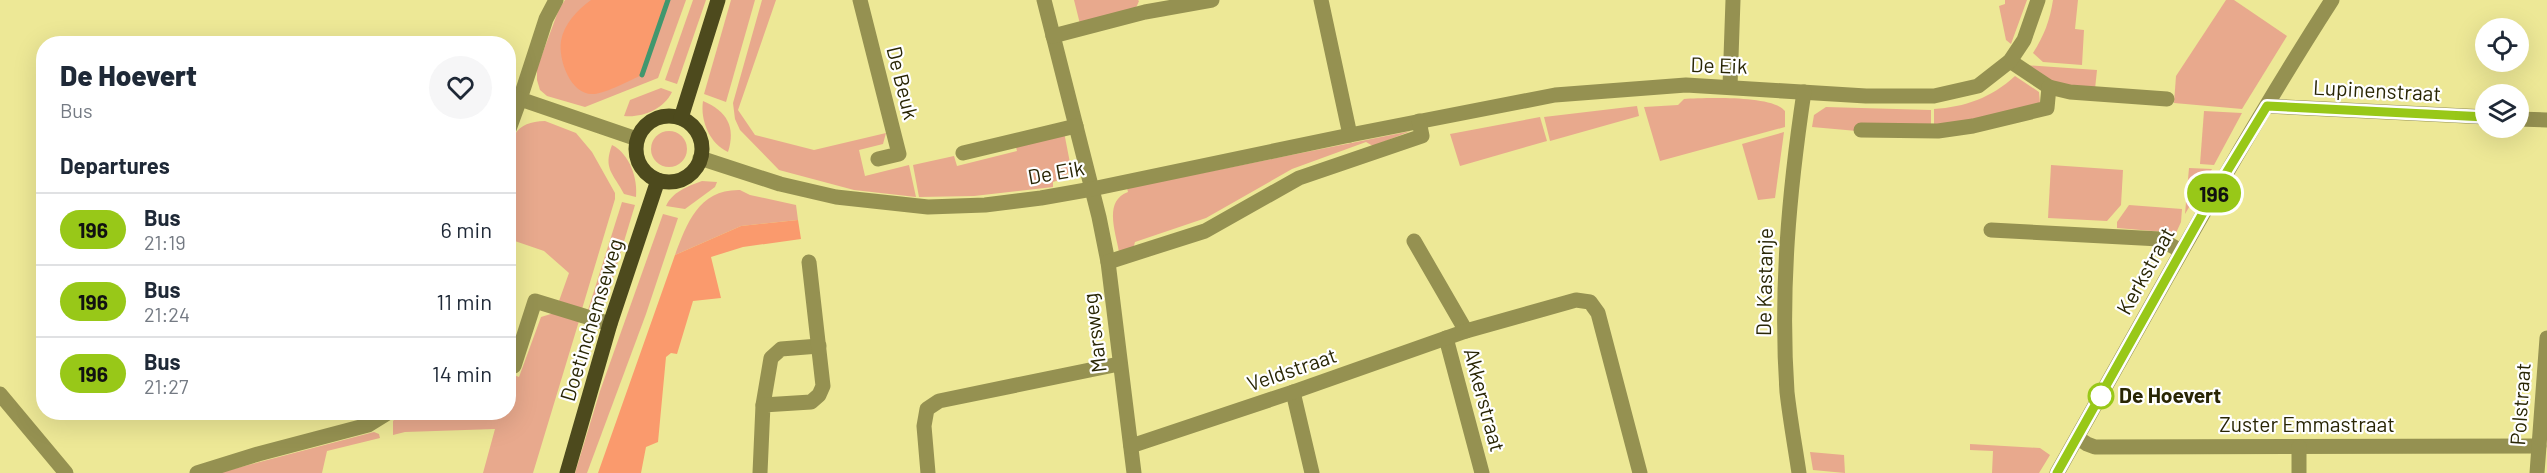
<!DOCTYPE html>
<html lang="en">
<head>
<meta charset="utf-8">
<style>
  :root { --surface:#fff; --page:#f6f6f7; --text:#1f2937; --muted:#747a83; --line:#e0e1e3 }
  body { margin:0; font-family:Barlow,sans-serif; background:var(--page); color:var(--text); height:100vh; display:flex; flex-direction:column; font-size:22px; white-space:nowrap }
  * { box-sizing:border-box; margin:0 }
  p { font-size:20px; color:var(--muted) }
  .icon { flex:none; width:33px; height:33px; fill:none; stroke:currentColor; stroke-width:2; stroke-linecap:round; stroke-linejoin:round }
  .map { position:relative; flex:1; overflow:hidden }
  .sheet { position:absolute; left:36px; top:36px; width:480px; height:384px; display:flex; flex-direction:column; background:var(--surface); border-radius:24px; box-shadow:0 6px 24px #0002 }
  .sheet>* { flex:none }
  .badge { padding:0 12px; border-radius:20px; font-size:21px; line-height:39px }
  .buttons { position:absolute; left:2475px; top:18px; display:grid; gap:12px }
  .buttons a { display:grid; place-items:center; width:54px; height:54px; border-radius:50%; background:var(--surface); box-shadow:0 6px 24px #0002; font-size:30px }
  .map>.badge { position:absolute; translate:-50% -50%; box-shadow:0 0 0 3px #fff }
  h2 { padding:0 24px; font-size:22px; line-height:54px }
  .round { display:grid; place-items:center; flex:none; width:63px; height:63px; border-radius:32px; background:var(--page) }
  .overview { display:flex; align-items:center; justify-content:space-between; height:102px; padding:0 24px }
  h1 { font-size:28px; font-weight:800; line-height:45px }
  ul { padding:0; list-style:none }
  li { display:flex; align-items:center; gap:18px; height:72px; padding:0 24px; border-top:2px solid var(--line) }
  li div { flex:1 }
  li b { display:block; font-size:22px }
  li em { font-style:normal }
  li .badge { min-width:66px; font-weight:700; text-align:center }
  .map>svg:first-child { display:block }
  .green { fill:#e8a98d }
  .forest { fill:#fa9a6d }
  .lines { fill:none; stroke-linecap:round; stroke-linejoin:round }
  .stream { stroke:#41976e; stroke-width:5 }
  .minor { stroke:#959151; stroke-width:15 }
  .major { stroke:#4d4a1d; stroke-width:15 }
  .line-casing { stroke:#fff; stroke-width:14 }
  .line { stroke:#98c818; stroke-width:9 }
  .stop-dot { fill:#fff; stroke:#98c818; stroke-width:3 }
  .labels { text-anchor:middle; stroke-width:4.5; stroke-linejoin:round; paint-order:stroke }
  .street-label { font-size:21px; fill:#292604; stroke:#fff }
  .stop-label { font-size:21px; font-weight:bold; fill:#292604; stroke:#fff; text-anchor:start }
</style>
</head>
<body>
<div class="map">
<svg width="2547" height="473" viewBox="0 0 2547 473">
  <rect width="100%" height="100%" fill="#ede896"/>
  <g class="green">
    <path d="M565 0H686L658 78 585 107 547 96 540 90 537 80V68L559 9Z"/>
    <path d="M693 0H706L677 84 665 80Z"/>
    <path d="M731 0H755L726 102 704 94Z"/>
    <path d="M762 0H776L738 110 755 135 814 150 886 133 883 144 859 150 865 176 909 165 916 197 854 190 779 170 740 130 735 119 733 103Z"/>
    <path d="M1074 0H1138L1139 1 1135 10 1080 24Z"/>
    <path d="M2005 0H2027L2011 44 2006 40 1999 6 2005 4Z"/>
    <path d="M2053 0H2078L2075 29 2084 30 2082 65 2043 62 2033 53C2044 36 2050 20 2053 0Z"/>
    <path d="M2226 0H2234L2287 36 2242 109 2174 103 2176 76Z"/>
    <path d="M2024 65 2097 70 2095 89 2060 85Z"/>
    <path d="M2015 76 2039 92 2040 103 2037 106 1934 127V109C1965 107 1991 98 2015 76Z"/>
    <path d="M661 88 672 92C664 109 642 118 624 116L630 100Z"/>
    <path d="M1684 99C1705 98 1772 95 1785 111V127L1660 161 1644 107 1678 105Z"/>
    <path d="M703 101C727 111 736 127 728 152 710 144 700 121 703 101Z"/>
    <path d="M1637 106 1639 116 1550 141 1544 117Z"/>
    <path d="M1826 107 1931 110V127L1857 131 1812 127 1814 115Z"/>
    <path d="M2204 111 2242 113 2214 165 2200 164Z"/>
    <path d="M1540 117 1547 141 1460 166 1450 134Z"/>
    <path d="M545 121 576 133 592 152 615 193V199L582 309 559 301 569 273 544 251 509 239V195L516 173 509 165C509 137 515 122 545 121Z"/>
    <path d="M1411 131 1373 146 1366 142 1292 169 1206 218 1135 242 1133 249 1119 252C1116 233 1103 201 1128 192L1127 188Z"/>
    <circle cx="669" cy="149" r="18"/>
    <path d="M1064 132 1071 168 1065 178 1053 182V187L974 196 919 197 913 165 954 156 957 166 1017 151 1016 147Z"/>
    <path d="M1784 132 1775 198 1758 200 1742 144Z"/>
    <path d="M612 145C630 154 638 179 636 197L624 194C613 173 603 169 612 145Z"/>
    <path d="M2051 165 2123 170 2121 205 2107 221 2048 218Z"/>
    <path d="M2189 168 2212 169 2185 214Z"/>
    <path d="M702 181 717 182 715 187 685 209 666 206C672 192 688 186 702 181Z"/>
    <path d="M740 190 750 195 796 205 798 220 741 226 675 255C687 223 699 189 740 190Z"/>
    <path d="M622 202 635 205 606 301 588 310Z"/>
    <path d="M2129 205 2182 209 2181 222 2176 233 2117 228V222Z"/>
    <path d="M663 214 678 218 646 314 587 473H575L600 391Z"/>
    <path d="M554 313 579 321 533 473H483L495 429 405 432 393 435V421L401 413 508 412 509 373 519 377 541 317Z"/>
    <path d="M374 432 379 434 380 438 327 451 322 473H218Z"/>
    <path d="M1970 444 2040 448 2050 455 2039 473H1992L1993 451 1970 450Z"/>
    <path d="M1810 452 1844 455 1845 473 1813 470Z"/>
  </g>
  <g class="forest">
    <path d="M591 0H668L642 75C630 80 607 93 594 94 571 96 558 60 561 41 564 24 577 10 591 0Z"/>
    <path d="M798 220 801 239 743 247 711 257 721 298 693 301 677 354 671 353 666 357 658 442 646 447 641 473H598L675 255 741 226Z"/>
  </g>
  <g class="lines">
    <path class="stream" d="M642 75 668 0"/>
    <g class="minor">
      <path d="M556 0 546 19 520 99 637 139"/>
      <path d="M860 0 899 154 878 159"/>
      <path d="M1044 0 1099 217 1108 262 1134 473"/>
      <path d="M1321 0 1350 135"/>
      <path d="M1053 36 1145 12 1212 0"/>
      <path d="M2010 61 2049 87 2070 92 2167 99"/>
      <path d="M1730 86 1733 0"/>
      <path d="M2267 106 2486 117"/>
      <path d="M2518 119 2547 120"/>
      <path d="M1861 130 1938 131 1973 126 2047 108 2049 87"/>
      <path d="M508 132 520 99"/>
      <path d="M963 153 1076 126"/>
      <path d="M700 158 780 184 836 197 928 207 985 205 1041 198 1092 189 1350 135 1555 95 1686 85 1866 96H1934L1978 86 2010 61 2024 40 2038 0"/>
      <path d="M1991 230 2160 239 2181 251"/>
      <path d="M1414 241 1466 331"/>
      <path d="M1108 262 1205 231 1299 178 1422 136 1419 121"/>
      <path d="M1446 338 1482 473"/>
      <path d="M508 364 514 366 535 301 610 324"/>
      <path d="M1293 392 1312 473"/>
      <path d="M0 394 66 473"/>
      <path d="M763 405 771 358 781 349 819 346"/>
      <path d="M2078 438 2087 444 2095 447 2539 446"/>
      <path d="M1131 446 1293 392 1466 331 1576 300 1590 302 1598 313 1640 473"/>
      <path d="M2299 447V473"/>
      <path d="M197 473 258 454 368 425 389 412"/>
      <path d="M760 473 763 405 811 402 819 395 823 386 809 262"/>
      <path d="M928 473 924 426 927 409 939 401 1119 364"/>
      <path d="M1799 473C1795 446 1790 419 1787 392 1780 291 1789 192 1804 92"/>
      <path d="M2057 473C2147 314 2233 154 2332 0"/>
      <path d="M2537 473 2547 338"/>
    </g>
    <g class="major">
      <circle cx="669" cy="149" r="33"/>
      <path d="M681 118 718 0"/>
      <path d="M567 473 610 324 658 180"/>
    </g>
  </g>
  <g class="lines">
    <g class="line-casing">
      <path id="line" d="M2057 473 2217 188 2267 106 2486 117"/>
    </g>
    <use href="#line" class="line"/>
  </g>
  <circle class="stop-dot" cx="2101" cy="396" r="12"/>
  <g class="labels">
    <g class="street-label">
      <text transform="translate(1719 66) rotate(2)" y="7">De Eik</text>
      <text transform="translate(902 83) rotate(76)" y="7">De Beuk</text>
      <text transform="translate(2377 91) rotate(3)" y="7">Lupinenstraat</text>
      <text transform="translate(1056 173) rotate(-10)" y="7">De Eik</text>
      <text transform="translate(2146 271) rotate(-61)" y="7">Kerkstraat</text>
      <text transform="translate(1765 282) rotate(-89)" y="7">De Kastanje</text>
      <text transform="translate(592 320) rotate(-73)" y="7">Doetinchemseweg</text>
      <text transform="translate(1095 333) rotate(-97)" y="7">Marsweg</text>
      <text transform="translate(1292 370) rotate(-19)" y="7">Veldstraat</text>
      <text transform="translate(1484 400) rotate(75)" y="7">Akkerstraat</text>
      <text transform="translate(2521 404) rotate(-86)" y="7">Polstraat</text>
      <text x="2307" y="432">Zuster Emmastraat</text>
    </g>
    <g class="stop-label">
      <text x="2119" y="403">De Hoevert</text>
    </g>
  </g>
</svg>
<div class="buttons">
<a><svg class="icon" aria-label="locate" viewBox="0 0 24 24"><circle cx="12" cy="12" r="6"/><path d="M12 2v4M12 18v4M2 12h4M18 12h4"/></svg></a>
<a><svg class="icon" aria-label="layers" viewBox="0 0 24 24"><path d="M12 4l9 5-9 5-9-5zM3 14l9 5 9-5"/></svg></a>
</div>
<b class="badge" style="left:2214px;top:193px;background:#98c818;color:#111">196</b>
<section class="sheet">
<div class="overview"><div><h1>De Hoevert</h1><p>Bus</p></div><a class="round"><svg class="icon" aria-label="heart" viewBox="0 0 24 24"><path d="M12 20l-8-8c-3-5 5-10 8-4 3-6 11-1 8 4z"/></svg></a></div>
<h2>Departures</h2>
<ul>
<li><span class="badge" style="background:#98c818;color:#111">196</span><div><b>Bus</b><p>21:19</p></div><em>6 min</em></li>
<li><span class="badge" style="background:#98c818;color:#111">196</span><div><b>Bus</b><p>21:24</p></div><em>11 min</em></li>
<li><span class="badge" style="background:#98c818;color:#111">196</span><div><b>Bus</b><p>21:27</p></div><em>14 min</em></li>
</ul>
</section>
</div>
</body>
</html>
